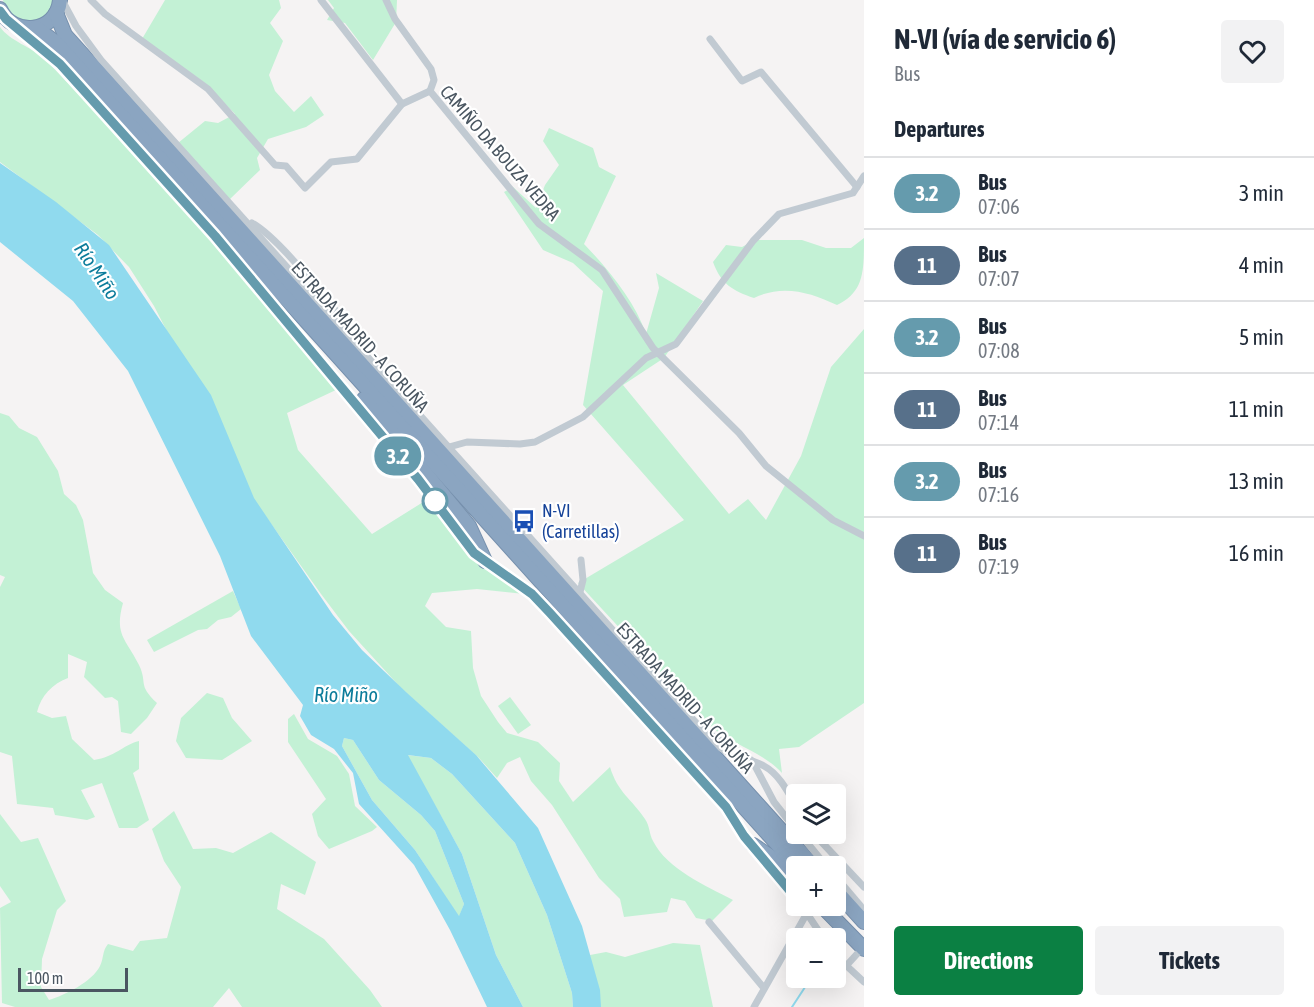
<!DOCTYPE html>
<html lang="en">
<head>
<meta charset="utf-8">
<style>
  :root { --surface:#fff; --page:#f2f2f3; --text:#1f2937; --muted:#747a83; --line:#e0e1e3; --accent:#0b8043 }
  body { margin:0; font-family:"Asap Condensed",sans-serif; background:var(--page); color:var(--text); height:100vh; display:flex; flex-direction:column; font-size:22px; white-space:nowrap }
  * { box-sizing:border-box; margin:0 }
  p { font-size:20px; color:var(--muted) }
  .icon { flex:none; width:33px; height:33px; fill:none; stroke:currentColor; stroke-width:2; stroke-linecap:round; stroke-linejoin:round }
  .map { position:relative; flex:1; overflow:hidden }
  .side { display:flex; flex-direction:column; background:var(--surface); width:450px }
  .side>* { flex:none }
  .badge { padding:0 12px; border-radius:20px; font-size:21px; line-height:39px }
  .controls { position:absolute; left:786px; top:784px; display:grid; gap:12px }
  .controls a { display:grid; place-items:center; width:60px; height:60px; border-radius:6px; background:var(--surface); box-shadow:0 6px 24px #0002; font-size:30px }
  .scale { position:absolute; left:18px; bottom:15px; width:110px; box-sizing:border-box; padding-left:6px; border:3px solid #4a5661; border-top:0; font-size:16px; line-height:21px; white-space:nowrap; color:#4a5661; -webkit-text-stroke:4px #fff; paint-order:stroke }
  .map>.badge { position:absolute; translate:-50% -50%; box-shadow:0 0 0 3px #fff }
  h2 { padding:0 30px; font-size:22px; line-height:54px }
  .round { display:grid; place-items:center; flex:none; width:63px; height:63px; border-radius:6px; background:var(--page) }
  .overview { display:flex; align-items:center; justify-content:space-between; height:102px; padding:0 30px }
  h1 { font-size:28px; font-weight:700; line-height:45px }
  .button { display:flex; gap:12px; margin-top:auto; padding:12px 30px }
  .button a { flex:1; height:69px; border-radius:6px; background:var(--accent); color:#fff; font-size:24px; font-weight:700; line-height:69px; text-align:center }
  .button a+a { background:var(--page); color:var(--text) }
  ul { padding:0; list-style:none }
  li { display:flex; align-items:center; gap:18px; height:72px; padding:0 30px; border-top:2px solid var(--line) }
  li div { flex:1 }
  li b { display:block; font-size:22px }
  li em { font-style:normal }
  li .badge { min-width:66px; font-weight:700; text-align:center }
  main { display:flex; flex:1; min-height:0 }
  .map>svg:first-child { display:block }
  .green { fill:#c3f1d5 }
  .water { fill:#90daee; fill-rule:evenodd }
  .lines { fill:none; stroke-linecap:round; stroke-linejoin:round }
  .stream { stroke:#90daee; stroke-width:2 }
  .highway-casing { stroke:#7690ad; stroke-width:16 }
  .street { stroke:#c1cad2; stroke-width:7 }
  .highway { stroke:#8ba5c1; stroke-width:14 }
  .line-casing { stroke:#fff; stroke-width:14 }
  .line { stroke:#659bad; stroke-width:9 }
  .stop-dot { fill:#fff; stroke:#659bad; stroke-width:3 }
  .labels { text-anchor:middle; stroke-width:4.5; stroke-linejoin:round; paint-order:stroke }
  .street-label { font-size:18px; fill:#4a5661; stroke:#fff }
  .transit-label { font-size:18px; fill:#164399; stroke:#fff; text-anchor:start }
  .water-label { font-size:20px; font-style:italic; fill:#0c7c9b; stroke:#fff }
</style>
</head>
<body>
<main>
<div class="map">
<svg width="864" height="1007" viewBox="0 0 864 1007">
  <rect width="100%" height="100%" fill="#f5f3f3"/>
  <g class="green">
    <path d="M3 0H55L52 12 35 23 16 21 4 5Z"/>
    <path d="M165 0H279L281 8 270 23 283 41 269 75 275 91 294 112 311 96 324 115 306 127 268 139 257 158 260 170 229 200 178 143 205 121 218 123 235 114 205 83 142 39Z"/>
    <path d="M328 0H397L396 22 373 60 345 23 327 20 334 8Z"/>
    <path d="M0 27C10 41 31 47 44 58L117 135 132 147 236 264 310 359 338 389 287 413 298 450 372 534 428 499 441 513 468 554 524 594 477 589 432 593 425 606 446 627 471 631 473 668 481 696 498 722 507 733 538 742 560 763 559 781 573 802 610 767C618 793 631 798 645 819 650 826 649 834 653 841 667 869 706 886 733 900L712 921 696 918 685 901 671 898 667 912 624 917 620 899 599 878 552 805 531 781 520 757 507 763 497 778 479 758 401 688 349 631 321 594 252 497 154 306 129 267 98 235 0 162Z"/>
    <path d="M37 38 48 45 246 263 463 524 474 547 430 489 290 324 237 256 117 121Z"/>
    <path d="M549 128 593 148 599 167 616 176 584 244C610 271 635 302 646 334L659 288 656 273 703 301 664 358 623 385 729 514 748 499 766 520 801 456 831 367 864 329V703L799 747 779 749 782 773C763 752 733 745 711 727L578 583 684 520 583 405 603 291 573 263 543 250 504 192 513 187 536 208 545 185 559 165 543 141Z"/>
    <path d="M864 238C864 272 864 292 837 305 810 292 782 284 754 298 733 291 721 284 713 262L726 245 742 247 755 240H802L826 248H851Z"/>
    <path d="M0 413 9 416 19 428 37 437 58 471 64 494 76 505 83 520 93 573 105 590 123 603C114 635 126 639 139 665 148 684 137 684 157 703L147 718 131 734 121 732 118 701 112 697 105 698 84 677 87 662 68 654V678C52 684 41 696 37 712L52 718 66 716 72 739 94 760C115 757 123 745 139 741V769L133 773 149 820 137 828H119L102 783 81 790 95 817 87 820 55 815 53 808 17 804 12 756 0 752V587L5 577 0 575Z"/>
    <path d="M233 591 241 609 231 617 218 620 207 629 198 630 154 652 147 640Z"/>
    <path d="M207 693 223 698 232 718 252 741 222 760 186 758 176 741 181 718Z"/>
    <path d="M510 697 531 725 518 734 498 706Z"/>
    <path d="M294 714 308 739 337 756 349 774 355 806 377 827 372 831 329 849 318 836 312 814 326 799 288 742V719Z"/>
    <path d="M344 738 353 740 379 780 421 815 435 831 464 904 459 917 415 850 372 800 342 746Z"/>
    <path d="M407 755 431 758 452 774 515 843 547 915 572 993 573 1007H523L496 955 462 854Z"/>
    <path d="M174 811 193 849 216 848 233 853 271 832 316 862 305 895 281 884 277 909 324 939 370 990 382 1007H242L229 988 213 1007H15L2 1003 0 908 11 902 0 886V814L21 842 38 838 66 901 57 910 42 959 41 987 49 1000C65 995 92 982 100 966 104 958 102 951 108 944L133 951 140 941 167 938 181 887 164 861 152 829Z"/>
    <path d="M673 943 700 945 713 1007H598L590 955 606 952 625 957Z"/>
  </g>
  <path class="water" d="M0 163 56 202 109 245 211 395 254 498 333 615 362 650 406 692 476 755 538 828 582 926 600 990 601 1007H573L572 993 547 915 515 843 452 774 431 758 408 755 462 854 496 955 523 1007H487L450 930 414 865 359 804 353 773 334 749 311 735 300 716 303 705 251 636 220 556 128 371 73 301 0 242ZM344 738 353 740 379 780 421 815 435 831 464 904 459 916 415 850 372 800 342 746Z"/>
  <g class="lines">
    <path class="stream" d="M792 1007 811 978"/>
    <g class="highway-casing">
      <g id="highway">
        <path d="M0 9C13 38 57 33 60 0"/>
        <path d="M56 13 65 35 814 867"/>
        <path d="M36 28 55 42 798 867"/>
        <path d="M364 399 469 526 485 561"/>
        <path d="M753 845 777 861 796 881"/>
        <path d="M836 891 864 922"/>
        <path d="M822 906 864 949"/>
      </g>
    </g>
    <g class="street">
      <path d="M62 0 76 26 101 60 716 745C731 757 748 757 764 766 779 774 788 792 796 806"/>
      <path d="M91 0 105 14 208 89 275 165 286 166 305 188 331 162 357 159 402 104 430 91 539 224 602 270 653 348 739 433 766 466 833 520 864 536"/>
      <path d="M321 0 402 104"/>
      <path d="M386 0 395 19 431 69 434 80 430 91"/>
      <path d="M20 28 59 64 215 235 418 479 474 553 532 594 726 807 744 836 753 845"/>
      <path d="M710 39 742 81 761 72 857 187"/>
      <path d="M252 223C279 238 325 298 347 324L346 332"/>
      <path d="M449 447 467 442 520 444 535 442 583 417 646 358 676 344 753 241 779 214 853 193 864 176"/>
      <path d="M580 592 583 580 581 560"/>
      <path d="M711 735 745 755 753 762 774 802 796 830"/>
      <path d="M800 834 827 867"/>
      <path d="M814 834 864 887"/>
      <path d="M758 855 796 898"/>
      <path d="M836 877 864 910"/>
      <path d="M802 906 824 939"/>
      <path d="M709 922 763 987"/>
      <path d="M836 956 864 982"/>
      <path d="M846 966 857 954"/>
      <path d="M754 1007 807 913"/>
    </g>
    <use href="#highway" class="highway"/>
  </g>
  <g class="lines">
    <g class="line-casing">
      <path id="line" d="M0 11 6 19 60 64 215 236 418 479 474 553 532 594 550 613 726 807 744 836 796 898"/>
    </g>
    <use href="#line" class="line"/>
  </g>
  <defs>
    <g id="bus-bare" transform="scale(1.8)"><path d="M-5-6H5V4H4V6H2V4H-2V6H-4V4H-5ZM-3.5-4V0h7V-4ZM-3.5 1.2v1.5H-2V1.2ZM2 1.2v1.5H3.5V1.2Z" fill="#1a4fb4" stroke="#fff" stroke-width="2.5" paint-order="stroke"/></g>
  </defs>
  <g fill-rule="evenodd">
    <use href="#bus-bare" x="524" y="521"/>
  </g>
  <circle class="stop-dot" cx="435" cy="501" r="12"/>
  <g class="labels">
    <g class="street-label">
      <text transform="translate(500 153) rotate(49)" y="6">CAMIÑO DA BOUZA VEDRA</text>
      <text transform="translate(360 337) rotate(48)" y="6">ESTRADA MADRID - A CORUÑA</text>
      <text transform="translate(685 698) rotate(48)" y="6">ESTRADA MADRID - A CORUÑA</text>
    </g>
    <g class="transit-label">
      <text x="542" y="517">N-VI<tspan x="542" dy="21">(Carretillas)</tspan></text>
    </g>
    <g class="water-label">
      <text transform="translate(97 271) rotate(56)" y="7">Río Miño</text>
      <text x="346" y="702">Río Miño</text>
    </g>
  </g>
</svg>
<div class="controls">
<a><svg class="icon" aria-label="layers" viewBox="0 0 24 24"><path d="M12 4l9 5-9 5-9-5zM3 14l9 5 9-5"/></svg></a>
<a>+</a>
<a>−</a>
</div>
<div class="scale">100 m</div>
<b class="badge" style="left:398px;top:456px;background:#659bad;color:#fff">3.2</b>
</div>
<section class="side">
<div class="overview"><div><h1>N-VI (vía de servicio 6)</h1><p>Bus</p></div><a class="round"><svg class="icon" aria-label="heart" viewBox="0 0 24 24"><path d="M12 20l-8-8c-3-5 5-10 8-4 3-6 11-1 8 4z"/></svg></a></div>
<h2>Departures</h2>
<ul>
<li><span class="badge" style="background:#659bad;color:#fff">3.2</span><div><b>Bus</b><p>07:06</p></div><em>3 min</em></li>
<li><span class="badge" style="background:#57708a;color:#fff">11</span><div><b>Bus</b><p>07:07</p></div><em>4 min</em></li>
<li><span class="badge" style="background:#659bad;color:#fff">3.2</span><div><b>Bus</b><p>07:08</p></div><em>5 min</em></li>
<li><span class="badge" style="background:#57708a;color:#fff">11</span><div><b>Bus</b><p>07:14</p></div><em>11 min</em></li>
<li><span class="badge" style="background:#659bad;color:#fff">3.2</span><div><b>Bus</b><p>07:16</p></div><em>13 min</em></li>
<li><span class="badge" style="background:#57708a;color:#fff">11</span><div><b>Bus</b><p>07:19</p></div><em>16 min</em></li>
</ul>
<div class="button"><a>Directions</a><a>Tickets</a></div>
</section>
</main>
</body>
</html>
